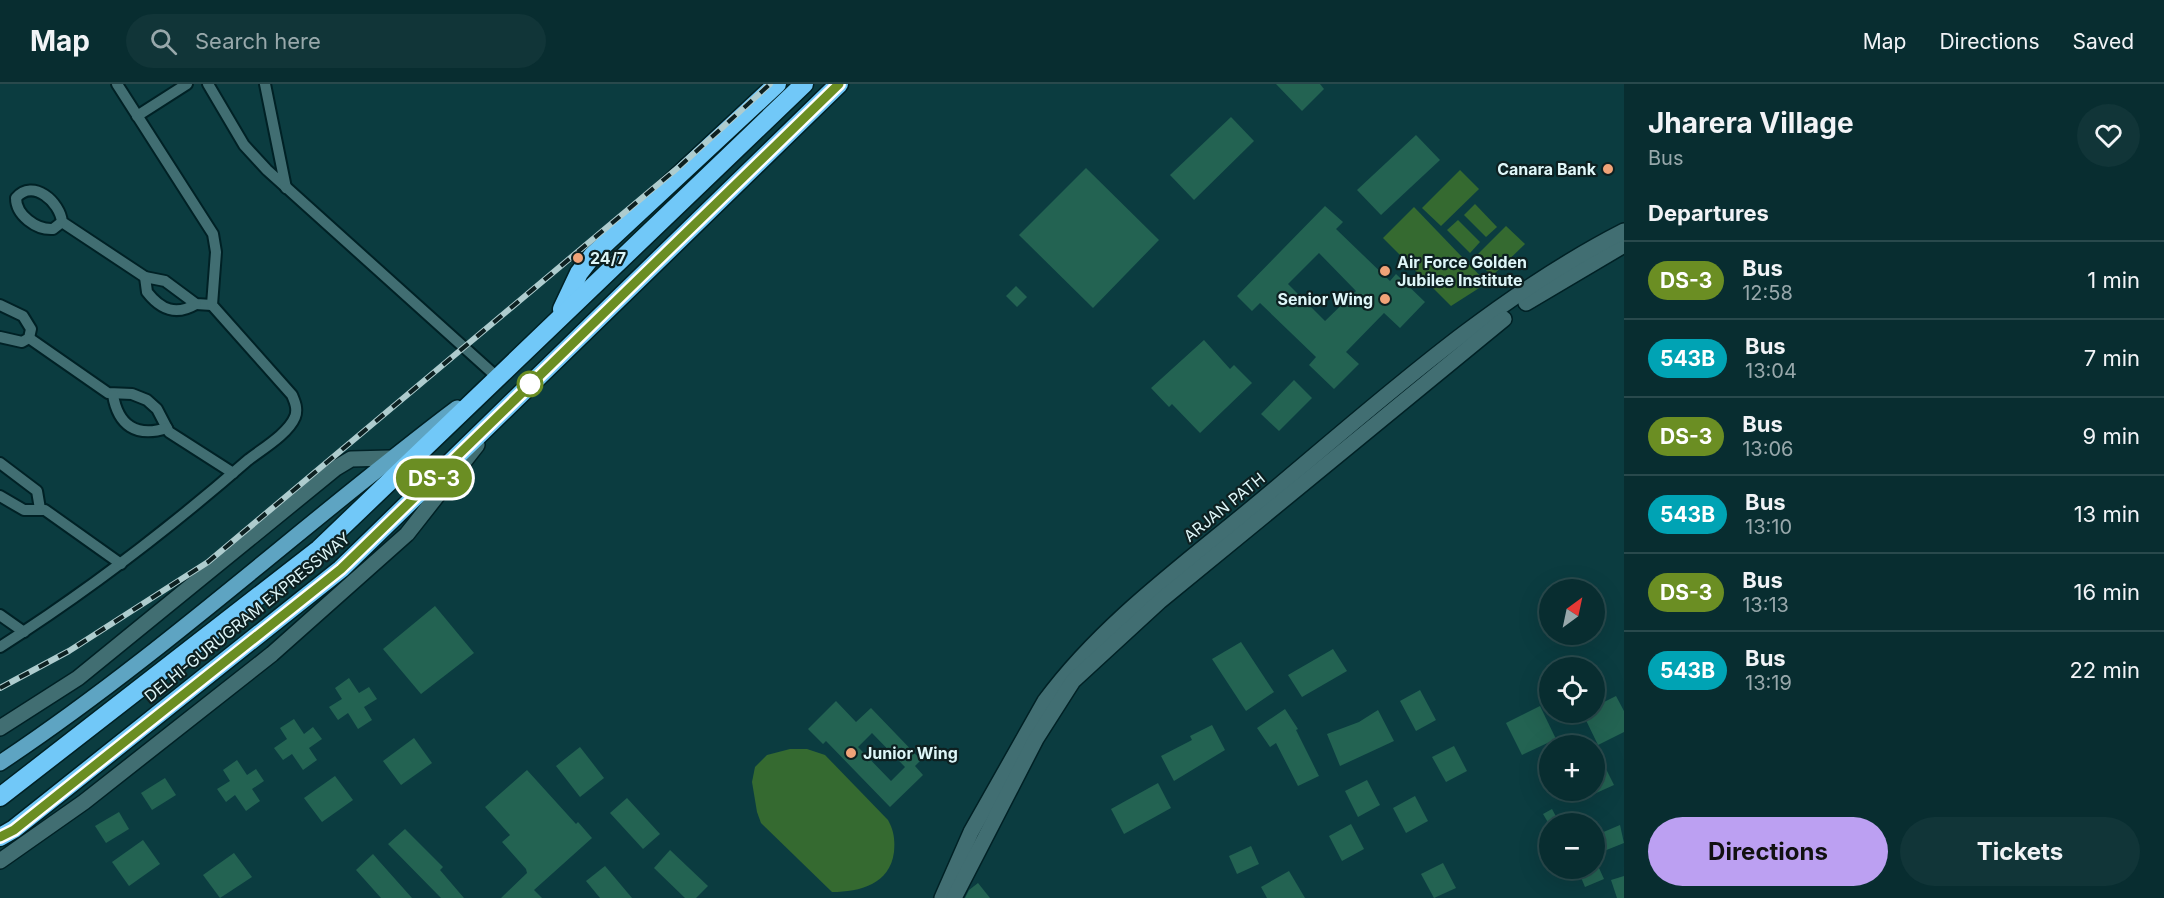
<!DOCTYPE html>
<html lang="en">
<head>
<meta charset="utf-8">
<style>
  :root { --surface:#082d30; --page:#113538; --text:#f1f3f6; --muted:#98a8ab; --line:#29494c; --accent:#bca0f2 }
  body { margin:0; font-family:Inter,sans-serif; background:var(--page); color:var(--text); height:100vh; display:flex; flex-direction:column; font-size:22px; white-space:nowrap }
  * { box-sizing:border-box; margin:0 }
  p { font-size:20px; color:var(--muted) }
  .icon { flex:none; width:33px; height:33px; fill:none; stroke:currentColor; stroke-width:2; stroke-linecap:round; stroke-linejoin:round }
  .map { position:relative; flex:1; overflow:hidden }
  .side { display:flex; flex-direction:column; background:var(--surface); width:540px }
  .side>* { flex:none }
  .badge { padding:0 12px; border-radius:20px; font-size:21px; line-height:39px }
  .needle { width:39px; rotate:33deg }
  .controls { position:absolute; left:1539px; top:495px; display:grid; gap:12px }
  .controls a { display:grid; place-items:center; width:66px; height:66px; border-radius:50%; background:var(--surface); box-shadow:0 6px 24px #0002,0 0 0 2px var(--line); font-size:30px }
  .map>.badge { position:absolute; translate:-50% -50%; box-shadow:0 0 0 3px #fff }
  h2 { padding:0 24px; font-size:22px; line-height:54px }
  .round { display:grid; place-items:center; flex:none; width:63px; height:63px; border-radius:32px; background:var(--page) }
  .headline { display:flex; align-items:center; justify-content:space-between; height:102px; padding:0 24px }
  h1 { font-size:28px; font-weight:700; line-height:45px }
  .primary-button { display:flex; gap:12px; margin-top:auto; padding:12px 24px }
  .primary-button a { flex:1; height:69px; border-radius:36px; background:var(--accent); color:#111; font-size:24px; font-weight:700; line-height:69px; text-align:center }
  .primary-button a+a { background:var(--page); color:var(--text) }
  ul { padding:0; list-style:none }
  li { display:flex; align-items:center; gap:18px; height:78px; padding:0 24px; border-top:2px solid var(--line) }
  li div { flex:1 }
  li b { display:block; font-size:22px }
  li em { font-style:normal }
  li .badge { min-width:66px; font-weight:700; text-align:center }
  header { display:flex; align-items:center; gap:36px; box-sizing:border-box; height:84px; padding:0 30px; background:var(--surface); border-bottom:2px solid var(--line) }
  header strong { font-size:28px }
  nav { display:flex; gap:33px; margin-inline-start:auto; font-size:21px }
  .search { width:420px; height:54px; background:var(--page); display:flex; align-items:center; gap:15px; box-sizing:border-box; padding:0 21px; border-radius:33px; color:var(--muted); font-size:22px }
  main { display:flex; flex:1; min-height:0 }
  .map>svg:first-child { display:block }
  .green { fill:#356a30 }
  .building { fill:#236352; fill-rule:evenodd }
  .lines { fill:none; stroke-linecap:round; stroke-linejoin:round }
  .street-casing { stroke:#002125; stroke-width:14 }
  .secondary-casing { stroke:#002125; stroke-width:18 }
  .primary-casing { stroke:#002125; stroke-width:18 }
  .highway-casing { stroke:#002125; stroke-width:21 }
  .street { stroke:#416e72; stroke-width:10 }
  .secondary { stroke:#416e72; stroke-width:15 }
  .primary { stroke:#5ea4c2; stroke-width:15 }
  .highway { stroke:#71c8f8; stroke-width:18 }
  .rail-casing { stroke:#aeccce; stroke-width:6 }
  .rail { stroke:#0d2021; stroke-width:4; stroke-dasharray:11; stroke-linecap:butt }
  .line-casing { stroke:#fff; stroke-width:14 }
  .line { stroke:#6b8e23; stroke-width:9 }
  .poi-dot { fill:#f0a378; stroke:#0d2021; stroke-width:2 }
  .stop-dot { fill:#fff; stroke:#6b8e23; stroke-width:3 }
  .labels { text-anchor:middle; stroke-width:4.5; stroke-linejoin:round; paint-order:stroke }
  .poi-label { font-size:16px; font-weight:bold; fill:#def6f8; stroke:#0d2021; text-anchor:start }
  .street-label { font-size:16px; fill:#def6f8; stroke:#0d2021 }
</style>
</head>
<body>
<header>
<strong>Map</strong>
<div class="search"><svg class="icon" aria-label="search" viewBox="0 0 24 24"><circle cx="10" cy="10" r="6"/><path d="M15 15l6 6"/></svg>Search here</div>
<nav><a>Map</a><a>Directions</a><a>Saved</a></nav>
</header>
<main>
<div class="map">
<svg width="1624" height="814" viewBox="0 0 1624 814">
  <rect width="100%" height="100%" fill="#0b3c40"/>
  <g class="green">
    <path d="M1460 86 1479 105 1441 142 1422 124Z"/>
    <path d="M1475 120 1497 143 1486 153 1464 131Z"/>
    <path d="M1414 123 1487 199 1451 222 1383 154Z"/>
    <path d="M1458 136 1480 158 1470 169 1447 146Z"/>
    <path d="M1506 142 1525 160 1492 192 1474 174Z"/>
    <path d="M790 665H807L825 671 888 736C894 747 895 756 894 768 890 800 860 808 832 808L761 739 757 728 752 698 755 683 767 671Z"/>
  </g>
  <g class="building">
    <path d="M1276 0H1320L1324 5 1302 27Z"/>
    <path d="M1231 33 1254 57 1194 116 1170 91Z"/>
    <path d="M1416 51 1440 76 1381 131 1357 106Z"/>
    <path d="M1086 84 1159 156 1093 224 1019 151Z"/>
    <path d="M1325 122 1343 138 1336 145 1390 197 1396 190 1425 218 1400 244 1384 229 1346 268 1359 280 1334 305 1309 281 1316 273 1260 219 1252 227 1237 212ZM1319 169 1356 207 1325 237 1288 200Z"/>
    <path d="M1016 202 1027 213 1017 223 1006 212Z"/>
    <path d="M1204 256 1230 285 1234 281 1252 299 1200 349 1172 320 1169 323 1151 304Z"/>
    <path d="M1294 296 1312 314 1279 347 1261 330Z"/>
    <path d="M435 522 474 569 421 610 383 565Z"/>
    <path d="M1241 558 1274 608 1246 627 1212 575Z"/>
    <path d="M1333 565 1347 587 1302 613 1288 591Z"/>
    <path d="M349 594 359 609 369 603 377 615 364 623 372 636 358 645 348 629 338 636 329 623 342 615 335 604Z"/>
    <path d="M1420 606 1436 636 1416 647 1400 617Z"/>
    <path d="M1616 612 1624 627V648L1598 661 1582 628H1594V623Z"/>
    <path d="M836 617 856 638 871 624 921 676 915 682 923 691 890 723 826 657 823 660 808 645ZM872 649 905 683 891 697 858 663Z"/>
    <path d="M1540 622 1556 655 1522 671 1506 639Z"/>
    <path d="M1285 625 1298 645 1296 646 1319 692 1298 702 1276 659 1270 663 1257 644Z"/>
    <path d="M1378 626 1394 657 1340 682 1327 650 1359 638Z"/>
    <path d="M294 635 304 650 313 643 322 655 309 664 317 676 303 686 292 670 283 676 274 664 287 655 280 644Z"/>
    <path d="M1212 641 1225 666 1174 697 1161 672 1192 656 1190 652Z"/>
    <path d="M414 654 432 679 401 701 383 677Z"/>
    <path d="M1594 661 1614 701 1594 710Z"/>
    <path d="M1454 662 1467 687 1446 698 1432 673Z"/>
    <path d="M580 663 604 694 580 713 556 682Z"/>
    <path d="M237 676 247 691 256 685 264 697 252 705 260 717 246 727 235 711 226 718 217 705 230 697 223 686Z"/>
    <path d="M527 686 576 740 578 738 592 754 534 806 542 814H501L527 789 526 785 502 758 510 751 485 723Z"/>
    <path d="M335 692 353 716 322 738 304 714Z"/>
    <path d="M165 694 176 711 152 726 141 709Z"/>
    <path d="M1367 696 1380 721 1358 733 1345 707Z"/>
    <path d="M1158 699 1171 724 1124 750 1111 725Z"/>
    <path d="M1415 712 1428 737 1406 749 1393 724Z"/>
    <path d="M627 714 660 750 643 765 610 729Z"/>
    <path d="M1552 725 1560 740H1549L1543 730Z"/>
    <path d="M119 728 129 745 106 759 95 742Z"/>
    <path d="M1351 740 1364 765 1342 777 1329 752Z"/>
    <path d="M1620 741 1624 759 1594 771V752Z"/>
    <path d="M405 745 443 783 440 786 464 814H441L388 760Z"/>
    <path d="M143 756 160 780 129 802 112 778Z"/>
    <path d="M1251 762 1259 780 1237 790 1229 772Z"/>
    <path d="M670 766 708 802 696 814H685L654 784Z"/>
    <path d="M234 769 252 793 220 814 203 791Z"/>
    <path d="M373 770 379 777 412 814H381L356 786Z"/>
    <path d="M1443 779 1456 804 1434 814 1421 790Z"/>
    <path d="M605 782 632 814H600L586 797Z"/>
    <path d="M1577 784H1599L1604 795 1585 803Z"/>
    <path d="M1289 787 1305 814H1267L1261 803Z"/>
    <path d="M1624 792V814H1617L1611 796Z"/>
    <path d="M978 799 990 814H965L969 806Z"/>
  </g>
  <g class="lines">
    <g class="street-casing">
      <g id="street">
        <path d="M208 0 244 61 267 86 497 293"/>
        <path d="M265 0 286 104"/>
        <path d="M137 32 187 0"/>
        <path d="M62 138 53 145C36 146 16 131 16 114 33 94 60 118 62 138L145 193 165 197 196 220 212 221"/>
        <path d="M145 193 147 208C161 226 176 232 196 220"/>
        <path d="M0 221 23 232 31 245 29 254 22 258 0 253"/>
        <path d="M29 254 108 309 132 310 147 316 157 325 169 348 233 389"/>
        <path d="M113 311C118 341 136 354 167 344"/>
        <path d="M0 379 37 407 40 425"/>
        <path d="M0 412 24 426H45L121 480"/>
        <path d="M0 531 24 548"/>
        <path d="M0 563C88 507 170 444 248 376 262 365 288 350 295 333 298 325 295 318 292 311L212 221 216 168 213 150 117 0"/>
      </g>
    </g>
    <g class="secondary-casing">
      <g id="secondary">
        <path d="M1526 219 1624 161"/>
        <path d="M0 644 78 594 336 384 351 375 390 374"/>
        <path d="M0 777 84 718 272 570 407 450 477 361"/>
        <path d="M942 814 971 748 1045 617C1104 537 1189 477 1264 414 1378 319 1491 215 1624 147"/>
        <path d="M954 814 1036 655 1073 597 1160 517 1504 235"/>
      </g>
    </g>
    <g class="primary-casing">
      <path id="primary" d="M0 679C161 572 303 440 457 324"/>
    </g>
    <g class="highway-casing">
      <g id="highway">
        <path d="M562 225 579 189 593 171 777 0"/>
        <path d="M0 713 319 465 804 0"/>
        <path d="M0 753 14 745 341 485 839 0"/>
      </g>
    </g>
    <use href="#street" class="street"/>
    <use href="#secondary" class="secondary"/>
    <use href="#primary" class="primary"/>
    <use href="#highway" class="highway"/>
    <g class="rail-casing">
      <path id="rail" d="M0 604 69 567 208 478 680 82 770 0"/>
    </g>
    <use href="#rail" class="rail"/>
  </g>
  <g class="lines">
    <g class="line-casing">
      <path id="line" d="M0 753 14 746 341 485 839 0"/>
    </g>
    <use href="#line" class="line"/>
  </g>
  <g class="poi-dot">
    <circle cx="1608" cy="85" r="6"/>
    <circle cx="578" cy="174" r="6"/>
    <circle cx="1385" cy="187" r="6"/>
    <circle cx="1385" cy="215" r="6"/>
    <circle cx="851" cy="669" r="6"/>
  </g>
  <circle class="stop-dot" cx="530" cy="300" r="12"/>
  <g class="labels">
    <g class="poi-label">
      <text x="1596" y="91" text-anchor="end">Canara Bank</text>
      <text x="590" y="180">24/7</text>
      <text x="1397" y="184">Air Force Golden<tspan x="1397" dy="18">Jubilee Institute</tspan></text>
      <text x="1373" y="221" text-anchor="end">Senior Wing</text>
      <text x="863" y="675">Junior Wing</text>
    </g>
    <g class="street-label">
      <text transform="translate(1224 423) rotate(-39)" y="6">ARJAN PATH</text>
      <text transform="translate(247 533) rotate(-39)" y="6">DELHI-GURUGRAM EXPRESSWAY</text>
    </g>
  </g>
</svg>
<div class="controls">
<a><svg class="needle" viewBox="-14 -14 28 28"><path d="M0-13l5 13h-10z" fill="#e53935"/><path d="M0 13l5-13h-10z" fill="#98a8ab"/></svg></a>
<a><svg class="icon" aria-label="locate" viewBox="0 0 24 24"><circle cx="12" cy="12" r="6"/><path d="M12 2v4M12 18v4M2 12h4M18 12h4"/></svg></a>
<a>+</a>
<a>−</a>
</div>
<b class="badge" style="left:434px;top:394px;background:#6b8e23;color:#fff">DS-3</b>
</div>
<section class="side">
<div class="headline"><div><h1>Jharera Village</h1><p>Bus</p></div><a class="round"><svg class="icon" aria-label="heart" viewBox="0 0 24 24"><path d="M12 20l-8-8c-3-5 5-10 8-4 3-6 11-1 8 4z"/></svg></a></div>
<h2>Departures</h2>
<ul>
<li><span class="badge" style="background:#6b8e23;color:#fff">DS-3</span><div><b>Bus</b><p>12:58</p></div><em>1 min</em></li>
<li><span class="badge" style="background:#00a3b4;color:#fff">543B</span><div><b>Bus</b><p>13:04</p></div><em>7 min</em></li>
<li><span class="badge" style="background:#6b8e23;color:#fff">DS-3</span><div><b>Bus</b><p>13:06</p></div><em>9 min</em></li>
<li><span class="badge" style="background:#00a3b4;color:#fff">543B</span><div><b>Bus</b><p>13:10</p></div><em>13 min</em></li>
<li><span class="badge" style="background:#6b8e23;color:#fff">DS-3</span><div><b>Bus</b><p>13:13</p></div><em>16 min</em></li>
<li><span class="badge" style="background:#00a3b4;color:#fff">543B</span><div><b>Bus</b><p>13:19</p></div><em>22 min</em></li>
</ul>
<div class="primary-button"><a>Directions</a><a>Tickets</a></div>
</section>
</main>
</body>
</html>
